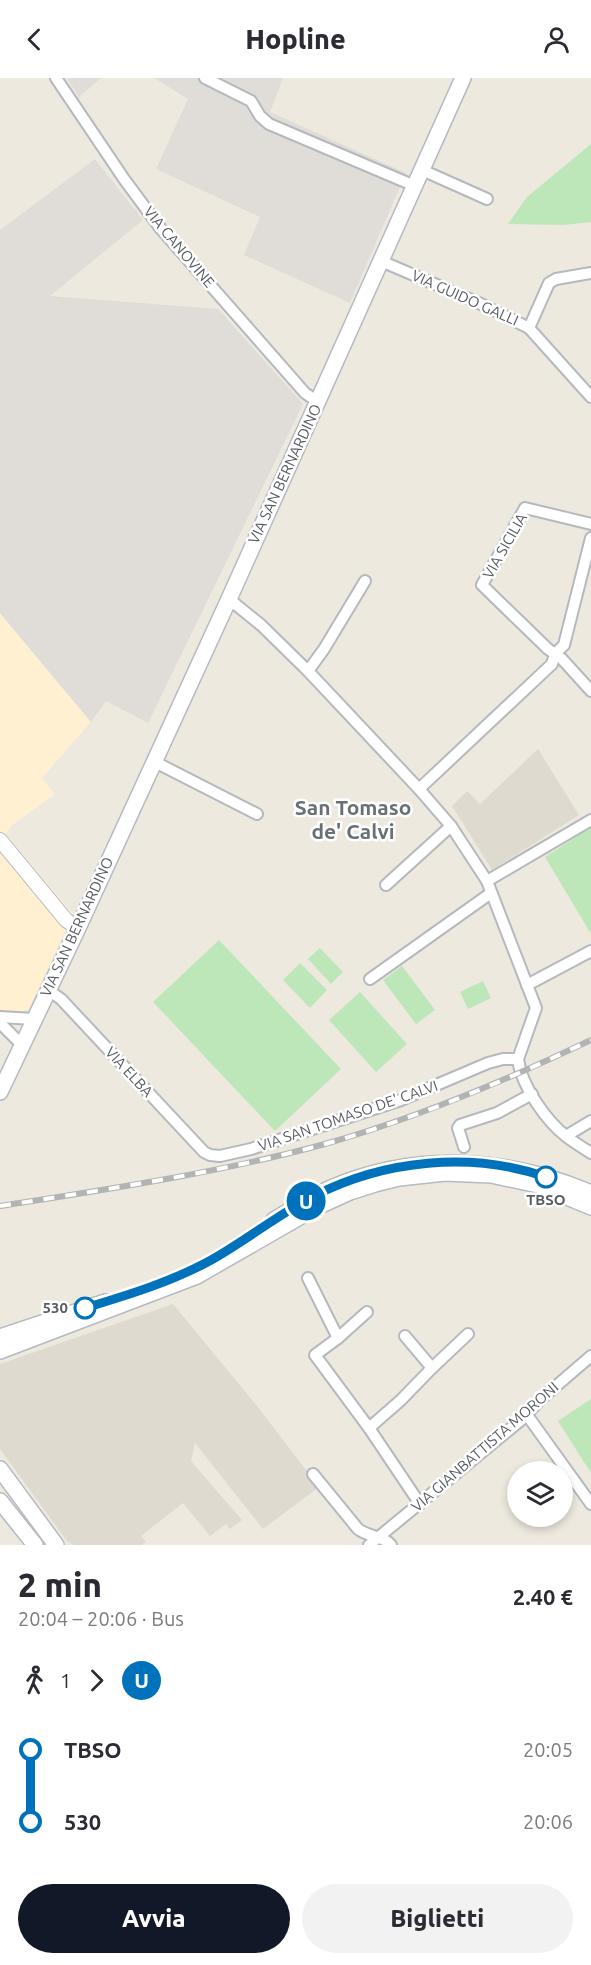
<!DOCTYPE html>
<html lang="it">
<head>
<meta charset="utf-8">
<style>
  :root { --surface:#fff; --page:#f2f2f3; --text:#2b2b33; --muted:#7c7c81; --accent:#111827 }
  body { margin:0; font-family:Ubuntu,sans-serif; background:var(--page); color:var(--text); height:100vh; display:flex; flex-direction:column; font-size:22px; white-space:nowrap }
  * { box-sizing:border-box; margin:0 }
  p { font-size:20px; color:var(--muted) }
  .icon { flex:none; width:33px; height:33px; fill:none; stroke:currentColor; stroke-width:2; stroke-linecap:round; stroke-linejoin:round }
  .map { position:relative; height:1467px; overflow:hidden }
  .panel { display:flex; flex-direction:column; background:var(--surface); flex:1 }
  .panel>* { flex:none }
  .badge { padding:0 12px; border-radius:20px; font-size:21px; line-height:39px }
  .fabs { position:absolute; left:507px; top:1383px; display:grid; gap:12px }
  .fabs a { display:grid; place-items:center; width:66px; height:66px; border-radius:50%; background:var(--surface); box-shadow:0 3px 9px #0003; font-size:30px }
  .map>.badge { position:absolute; translate:-50% -50%; box-shadow:0 0 0 3px #fff }
  .legs { display:flex; align-items:center; gap:9px; height:66px; padding:0 18px; font-size:20px }
  .legs p { margin-inline-start:auto }
  .headline { display:flex; align-items:center; justify-content:space-between; height:102px; padding:0 18px }
  h1 { font-size:33px; font-weight:800; line-height:45px }
  .cta { display:flex; gap:12px; margin-top:auto; padding:12px 18px }
  .cta a { flex:1; height:69px; border-radius:36px; background:var(--accent); color:#fff; font-size:24px; font-weight:800; line-height:69px; text-align:center }
  .cta a+a { background:var(--page); color:var(--text) }
  ul { padding:0 18px; list-style:none }
  li { display:flex; align-items:center; gap:21px; height:72px; font-size:22px }
  li i { display:grid; place-items:center; width:9px; height:100%; margin:0 8px; background:currentColor }
  li i::after { content:''; width:15px; height:15px; margin:-8px; border:4px solid; border-radius:50%; background:var(--surface) }
  li p { margin-inline-start:auto }
  li:first-child i { background:linear-gradient(#0000 50%,currentColor 0) }
  li:last-child i { background:linear-gradient(currentColor 50%,#0000 0) }
  header { display:flex; justify-content:space-between; align-items:center; height:78px; padding:0 18px; background:var(--surface); font-size:27px; font-weight:800 }
  .map>svg:first-child { display:block }
  .commercial { fill:#fff0d2 }
  .industrial { fill:#e0dcd7 }
  .education { fill:#dfdad0 }
  .green { fill:#bde7b9 }
  .lines { fill:none; stroke-linecap:round; stroke-linejoin:round }
  .minor-casing { stroke:#b5b9be; stroke-width:14 }
  .tertiary-casing { stroke:#b5b9be; stroke-width:16 }
  .secondary-casing { stroke:#b5bac0; stroke-width:18 }
  .minor { stroke:#fff; stroke-width:10 }
  .tertiary { stroke:#fff; stroke-width:14 }
  .secondary { stroke:#fff; stroke-width:15 }
  .rail-casing { stroke:#b2b3b3; stroke-width:6 }
  .rail { stroke:#fff; stroke-width:4; stroke-dasharray:11; stroke-linecap:butt }
  .line-1-casing { stroke:#fff; stroke-width:14 }
  .line-1 { stroke:#0072bc; stroke-width:9 }
  .stop-1-dot { fill:#fff; stroke:#0072bc; stroke-width:3 }
  .labels { text-anchor:middle; stroke-width:5; stroke-linejoin:round; paint-order:stroke }
  .street-label { font-size:15px; fill:#585d62; stroke:#fff }
  .stop-label { font-size:15px; font-weight:bold; fill:#585d62; stroke:#fff }
  .district-label { font-size:21px; font-weight:bold; fill:#697074; stroke:#fff }
</style>
</head>
<body>
<header><svg class="icon" aria-label="back" viewBox="0 0 24 24"><path d="M15 5l-7 7 7 7"/></svg>Hopline<svg class="icon" aria-label="person" viewBox="0 0 24 24"><circle cx="12" cy="8" r="4"/><path d="M4 21q1-7 8-7t8 7"/></svg></header>
<div class="map">
<svg width="591" height="1467" viewBox="0 0 591 1467">
  <rect width="100%" height="100%" fill="#ede9df"/>
  <path class="commercial" d="M0 535 91 644 42 700 55 716 11 748 6 756 73 836 29 931 0 940Z"/>
  <g class="industrial">
    <path d="M67 0H101L79 19Z"/>
    <path d="M154 0H283L270 34 406 95 350 225 244 177 260 139 156 91 188 21Z"/>
    <path d="M95 81 143 142 50 218 218 231 303 326 148 645 106 623 91 644 0 535V152Z"/>
  </g>
  <g class="education">
    <path d="M538 671 579 737 492 792 452 728 467 713 480 726Z"/>
    <path d="M173 1226 257 1328 319 1409 263 1451 195 1365 191 1383 242 1442 230 1451 226 1446 210 1458 183 1425 141 1458 146 1464 142 1467H74L67 1463 0 1371V1286Z"/>
  </g>
  <g class="green">
    <path d="M591 66V144L564 147 508 146 527 119Z"/>
    <path d="M591 749V856L545 779Z"/>
    <path d="M219 862 341 991 275 1053 153 924Z"/>
    <path d="M320 870 343 894 331 906 308 881Z"/>
    <path d="M300 885 327 912 310 930 283 902Z"/>
    <path d="M402 888 435 932 416 946 383 902Z"/>
    <path d="M483 903 491 920 468 931 460 914Z"/>
    <path d="M360 914 407 966 376 994 329 942Z"/>
    <path d="M591 1321V1395L558 1343Z"/>
  </g>
  <g class="lines">
    <g class="minor-casing">
      <g id="minor">
        <path d="M56 0 124 101 161 151 305 315 318 324"/>
        <path d="M205 0 251 23 260 38 269 46 415 108"/>
        <path d="M422 92 487 121"/>
        <path d="M381 183 481 226 529 250 591 319"/>
        <path d="M529 250 549 205 556 201 591 195"/>
        <path d="M591 446 525 430 482 507 548 571 562 581 591 613"/>
        <path d="M229 521 261 547 308 593 419 711 451 748 487 803 536 930 518 981C521 1007 546 1043 567 1059 575 1065 583 1070 591 1075"/>
        <path d="M308 593 324 571 365 503"/>
        <path d="M153 683 257 736"/>
        <path d="M419 711 552 586 555 576 564 567 591 460"/>
        <path d="M487 803 591 742"/>
        <path d="M386 807 451 748"/>
        <path d="M370 901 491 815"/>
        <path d="M527 907 591 873"/>
        <path d="M48 912 61 921 204 1074 210 1077 220 1078 251 1071 401 1022 488 985 503 981H518"/>
        <path d="M0 939 34 941"/>
        <path d="M0 945 22 967"/>
        <path d="M566 1058 591 1043"/>
        <path d="M464 1069 458 1050 460 1047 497 1035 532 1016"/>
        <path d="M308 1200 338 1260"/>
        <path d="M367 1234 338 1260 315 1277 369 1350 420 1426"/>
        <path d="M432 1290 468 1256"/>
        <path d="M527 1337 591 1426"/>
        <path d="M369 1350 401 1322 432 1290 405 1258"/>
        <path d="M313 1396 358 1451C368 1459 384 1458 391 1467"/>
        <path d="M369 1467 521 1342 541 1321 591 1278"/>
      </g>
    </g>
    <g class="tertiary-casing">
      <path id="tertiary" d="M0 762 66 842 78 850"/>
    </g>
    <g class="secondary-casing">
      <g id="secondary">
        <path d="M0 1014 78 850 229 521 463 0"/>
        <path d="M274 1142C293 1131 311 1119 331 1110 416 1074 507 1079 591 1115"/>
        <path d="M0 1259 105 1224"/>
        <path d="M0 1273 197 1198 317 1129 350 1114 375 1106 399 1100 445 1095 491 1097 538 1107 591 1129"/>
        <path d="M0 1391 56 1467"/>
        <path d="M0 1423 35 1467"/>
      </g>
    </g>
    <use href="#minor" class="minor"/>
    <use href="#tertiary" class="tertiary"/>
    <use href="#secondary" class="secondary"/>
    <g class="rail-casing">
      <path id="rail" d="M0 1128C109 1111 218 1095 325 1066 417 1040 505 1003 591 962"/>
    </g>
    <use href="#rail" class="rail"/>
  </g>
  <g class="lines">
    <g class="line-1-casing">
      <path id="line-1" d="M85 1230C128 1217 174 1203 213 1181 248 1161 279 1136 314 1118 384 1082 471 1073 546 1099"/>
    </g>
    <use href="#line-1" class="line-1"/>
  </g>
  <g class="stop-1-dot">
    <circle cx="546" cy="1099" r="10"/>
    <circle cx="85" cy="1230" r="10"/>
  </g>
  <g class="labels">
    <g class="street-label">
      <text transform="translate(179 169) rotate(50)" y="5">VIA CANOVINE</text>
      <text transform="translate(465 220) rotate(24)" y="5">VIA GUIDO GALLI</text>
      <text transform="translate(285 396) rotate(-65)" y="5">VIA SAN BERNARDINO</text>
      <text transform="translate(505 468) rotate(-60)" y="5">VIA SICILIA</text>
      <text transform="translate(77 849) rotate(-65)" y="5">VIA SAN BERNARDINO</text>
      <text transform="translate(129 994) rotate(47)" y="5">VIA ELBA</text>
      <text transform="translate(348 1038) rotate(-19)" y="5">VIA SAN TOMASO DE' CALVI</text>
      <text transform="translate(485 1369) rotate(-41)" y="5">VIA GIANBATTISTA MORONI</text>
    </g>
    <g class="stop-label">
      <text x="546" y="1127">TBSO</text>
      <text x="68" y="1235" text-anchor="end">530</text>
    </g>
    <g class="district-label">
      <text x="353" y="737">San Tomaso<tspan x="353" dy="24">de' Calvi</tspan></text>
    </g>
  </g>
</svg>
<div class="fabs">
<a><svg class="icon" aria-label="layers" viewBox="0 0 24 24"><path d="M12 4l9 5-9 5-9-5zM3 14l9 5 9-5"/></svg></a>
</div>
<b class="badge" style="left:306px;top:1123px;background:#0072bc;color:#fff">U</b>
</div>
<section class="panel">
<div class="headline"><div><h1>2 min</h1><p>20:04 – 20:06 · Bus</p></div><b>2.40 €</b></div>
<div class="legs"><svg class="icon" aria-label="walk" viewBox="0 0 24 24"><circle cx="13" cy="4" r="2"/><path d="M13 8l-2 6 4 7M11 14l-3 7M7 12l3-4h3l4 4"/></svg>1<svg class="icon" aria-label="forward" viewBox="0 0 24 24"><path d="M9 5l7 7-7 7"/></svg><b class="badge" style="background:#0072bc;color:#fff">U</b></div>
<ul>
<li><i style="color:#0072bc"></i><b>TBSO</b><p>20:05</p></li>
<li><i style="color:#0072bc"></i><b>530</b><p>20:06</p></li>
</ul>
<div class="cta"><a>Avvia</a><a>Biglietti</a></div>
</section>
</body>
</html>
